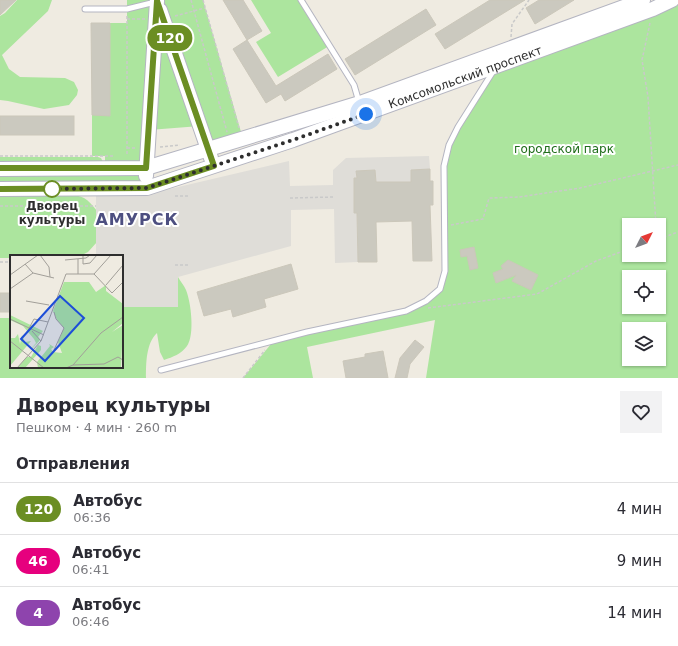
<!DOCTYPE html>
<html lang="ru">
<head>
<meta charset="utf-8">
<style>
  :root { --surface:#fff; --page:#f2f2f3; --text:#2b2b33; --muted:#7c7c81; --line:#e1e1e2 }
  body { margin:0; font-family:"DejaVu Sans",sans-serif; background:var(--page); color:var(--text); height:100vh; display:flex; flex-direction:column; font-size:15px; white-space:nowrap }
  * { box-sizing:border-box; margin:0 }
  p { font-size:13px; color:var(--muted) }
  .icon { flex:none; width:22px; height:22px; fill:none; stroke:currentColor; stroke-width:2; stroke-linecap:round; stroke-linejoin:round }
  .map { position:relative; height:378px; overflow:hidden }
  .drawer { display:flex; flex-direction:column; background:var(--surface); flex:1 }
  .drawer>* { flex:none }
  .badge { padding:0 8px; border-radius:13px; font-size:14px; line-height:26px }
  .needle { width:26px; rotate:48deg }
  .fabs { position:absolute; left:622px; top:218px; display:grid; gap:8px }
  .fabs a { display:grid; place-items:center; width:44px; height:44px; border-radius:0px; background:var(--surface); box-shadow:0 1px 3px #0004; font-size:20px }
  .you { position:absolute; width:20px; height:20px; margin:-10px; border:3px solid #fff; border-radius:50%; background:#1a73e8; box-shadow:0 0 0 6px #1a73e833 }
  .map>.badge { position:absolute; translate:-50% -50%; box-shadow:0 0 0 2px #fff }
  h2 { padding:0 16px; font-size:15px; line-height:36px }
  .round { display:grid; place-items:center; flex:none; width:42px; height:42px; border-radius:0px; background:var(--page) }
  .headline { display:flex; align-items:center; justify-content:space-between; height:68px; padding:0 16px }
  h1 { font-size:19px; font-weight:600; line-height:30px }
  ul { padding:0; list-style:none }
  li { display:flex; align-items:center; gap:12px; height:52px; padding:0 16px; border-top:1px solid var(--line) }
  li div { flex:1 }
  li b { display:block; font-size:15px }
  li em { font-style:normal }
  li .badge { min-width:44px; font-weight:700; text-align:center }
  .map>svg:first-child { display:block }
  .green { fill:#ace59e; fill-rule:evenodd }
  .plaza { fill:#dfddd8 }
  .building { fill:#cbc9bf; stroke:#cbc7ba }
  .lines { fill:none; stroke-linecap:round; stroke-linejoin:round }
  .lane-casing { stroke:#b4b5c1; stroke-width:7 }
  .secondary-casing { stroke:#b4b5c1; stroke-width:16 }
  .path { stroke:#c9c9c9; stroke-width:1.5; stroke-dasharray:3 2; stroke-linecap:butt }
  .lane { stroke:#fff; stroke-width:5 }
  .secondary { stroke:#fff; stroke-width:14 }
  .line-casing { stroke:#fff; stroke-width:9 }
  .line { stroke:#6b8e23; stroke-width:6 }
  .walk { stroke:#2e2e2e; stroke-width:4; stroke-dasharray:0 7.2 }
  .stop-dot { fill:#fff; stroke:#6b8e23; stroke-width:2 }
  .labels { text-anchor:middle; stroke-width:4; stroke-linejoin:round; paint-order:stroke }
  .street-label { font-size:12px; fill:#2e2e2e; stroke:#fff }
  .park-label { font-size:12px; fill:#206e1b; stroke:#fff }
  .stop-label { font-size:12px; font-weight:bold; fill:#2e2e2e; stroke:#fff }
  .district-label { font-size:16px; font-weight:bold; letter-spacing:1px; fill:#4d4f80; stroke:#fff }
  .inset-road { fill:none; stroke:#a29f99; stroke-width:1 }
  .view { fill:#1d4ed8; fill-opacity:0.15; stroke:#1d4ed8; stroke-width:2 }
  .inset-edge { fill:none; stroke:#2e2e2e; stroke-width:2 }
</style>
</head>
<body>
<div class="map">
<svg width="678" height="378" viewBox="0 0 678 378">
  <rect width="100%" height="100%" fill="#efebe1"/>
  <g class="green">
    <path d="M17 0H52L48 11 2 55 9 69 20 77 65 78 74 82 78 90 77 95 69 105 44 109 8 101 0 100V16L5 13Z"/>
    <path d="M127 0H203L241 132 206 143 200 126 149 130 146 168H105V156H92V115H110V23H127Z"/>
    <path d="M251 0H301L329 46 278 77 256 42 271 33Z"/>
    <path d="M678 0V378H426L435 320 307 347 313 378H243L271 344 307 332 406 311 440 289 445 271 444 166 449 145 497 66ZM629 225H659V255H629ZM629 277H659V307H629ZM629 329H659V359H629Z"/>
    <path d="M0 157H98L101 158 103 162 0 167Z"/>
    <path d="M0 175H139L141 179 139 182 0 183Z"/>
    <path d="M0 195C18 195 69 191 84 198 89 201 93 206 97 211V242L88 252 80 256H11V258H0Z"/>
    <path d="M178 277C180 281 184 285 186 290 191 302 195 335 187 346 181 354 173 357 164 360L160 352 157 333C146 343 146 364 146 378H0V318H11V367H122V307H178Z"/>
  </g>
  <path class="plaza" d="M429 156 430 169 411 170V182H376L375 170 356 171 357 178H354V213H357L358 262 335 263 334 209 291 210V246L178 277V307H122V256H96V192H157L289 161 290 186 333 185V170L346 158Z"/>
  <g class="building">
    <path d="M0 0H16L0 15Z"/>
    <path d="M223 0H243L262 31 247 40Z"/>
    <path d="M490 0H525L445 49 435 34Z"/>
    <path d="M539 0H574L535 24 526 8Z"/>
    <path d="M426 9 436 25 355 75 345 59Z"/>
    <path d="M91 23H110V116L92 115Z"/>
    <path d="M247 40 276 86 328 54 337 69 285 101 281 94 266 103 233 49Z"/>
    <rect x="0" y="116" width="74" height="19"/>
    <path d="M430 169V181H433V205H430L432 261H413L412 221 376 222 377 262H358L357 213H354V178H357L356 171 375 170 376 182H411V170Z"/>
    <path d="M474 247 478 268 470 270 467 256 461 257 460 250Z"/>
    <path d="M508 260 538 275 531 290 512 281 516 275 496 283 493 273 503 269 501 266Z"/>
    <path d="M291 264 298 289 264 299 266 307 233 317 231 309 204 316 197 292Z"/>
    <rect x="0" y="293" width="11" height="19"/>
    <path d="M415 340 424 347 410 364 407 378H395L400 358Z"/>
    <path d="M383 351 388 378H346L343 361 365 357V354Z"/>
  </g>
  <g class="lines">
    <g class="lane-casing">
      <g id="lane">
        <path d="M301 0 354 85 359 102"/>
        <path d="M85 9H127L155 2"/>
        <path d="M161 370 307 332 406 311 426 301 440 289 445 271 444 166 449 145 458 127 494 70"/>
      </g>
    </g>
    <g class="secondary-casing">
      <g id="secondary">
        <path d="M160 10 211 158"/>
        <path d="M0 169 146 168 360 103 643 0"/>
        <path d="M146 176 157 1"/>
        <path id="s1" d="M0 189 147 188 293 140 653 9 672 0"/>
      </g>
    </g>
    <g class="path">
      <path d="M191 0 227 132"/>
      <path d="M203 0 239 128"/>
      <path d="M127 16V156"/>
      <path d="M175 16 205 8"/>
      <path d="M127 19H145"/>
      <path d="M650 23 642 60 648 97 656 225"/>
      <path d="M511 37 512 24 529 0"/>
      <path d="M160 147 180 145"/>
      <path d="M127 148H136"/>
      <path d="M0 156H113"/>
      <path d="M175 196H189"/>
      <path d="M290 198 334 197"/>
      <path d="M0 206H96"/>
      <path d="M451 225 483 219 489 198 519 197 580 188 678 165"/>
      <path d="M659 239 678 232"/>
      <path d="M0 262H11"/>
      <path d="M175 265H189"/>
      <path d="M428 308 537 294 596 261 629 249"/>
      <path d="M243 378 265 350"/>
    </g>
    <use href="#lane" class="lane"/>
    <use href="#secondary" class="secondary"/>
  </g>
  <g class="lines">
    <g class="line-casing">
      <path id="line" d="M0 168H146L157 1 214 166 147 188 0 189"/>
    </g>
    <use href="#line" class="line"/>
    <path class="walk" d="M52 189H45L147 188 293 140 366 114"/>
  </g>
  <circle class="stop-dot" cx="52" cy="189" r="8"/>
  <g class="labels">
    <g class="street-label">
      <text dy="4" stroke="none"><textPath href="#s1" startOffset="484">Комсомольский проспект</textPath></text>
    </g>
    <g class="park-label">
      <text x="564" y="153">городской парк</text>
    </g>
    <g class="stop-label">
      <text x="52" y="210">Дворец<tspan x="52" dy="14">культуры</tspan></text>
    </g>
    <g class="district-label">
      <text x="137" y="225">АМУРСК</text>
    </g>
  </g>
  <g transform="translate(10 255)">
    <rect width="113" height="113" fill="#efebe1"/>
    <path d="M54 27H79L86 37 96 30V36L113 49V68L102 77 113 70 111 113H28L27 107 40 91 39 89 44 92 41 94 43 97 52 98 48 87 54 73 47 65 43 56ZM0 60 33 76 28 82 30 85 18 99 28 87 19 96 26 88 24 84 13 71 0 65ZM8 79 10 89 12 80 15 87 21 86 0 111V83H5ZM28 90 31 91V95L15 113H7L17 102H21Z" fill="#ace59e"/>
    <path class="inset-road" d="M30 0 39 12 40 22M73 0V9L80 8 87 0M68 4V19M55 5 76 3 80 0M15 9 23 18 44 23M84 19 102 38 113 27M0 20 28 0M96 30 113 10M0 34 23 18M16 46 39 50M0 64 34 80M22 76 31 86M16 79 24 64 38 67M0 86 34 113M44 95 54 73 46 64 44 57M63 110 94 109 108 102 113 105M7 113 31 86 56 19H84L101 0M56 113 63 110 91 78 113 62"/>
    <path class="view" d="M50 41 74 63 35 106 11 84Z"/>
    <rect width="113" height="113" class="inset-edge"/>
  </g>
</svg>
<div class="fabs">
<a><svg class="needle" viewBox="-14 -14 28 28"><path d="M0-13l5 13h-10z" fill="#e53935"/><path d="M0 13l5-13h-10z" fill="#7c7c81"/></svg></a>
<a><svg class="icon" aria-label="locate" viewBox="0 0 24 24"><circle cx="12" cy="12" r="6"/><path d="M12 2v4M12 18v4M2 12h4M18 12h4"/></svg></a>
<a><svg class="icon" aria-label="layers" viewBox="0 0 24 24"><path d="M12 4l9 5-9 5-9-5zM3 14l9 5 9-5"/></svg></a>
</div>
<div class="you" style="left:366px;top:114px"></div>
<b class="badge" style="left:170px;top:38px;background:#6b8e23;color:#fff">120</b>
</div>
<section class="drawer">
<div class="headline"><div><h1>Дворец культуры</h1><p>Пешком · 4 мин · 260 m</p></div><a class="round"><svg class="icon" aria-label="heart" viewBox="0 0 24 24"><path d="M12 20l-8-8c-3-5 5-10 8-4 3-6 11-1 8 4z"/></svg></a></div>
<h2>Отправления</h2>
<ul>
<li><span class="badge" style="background:#6b8e23;color:#fff">120</span><div><b>Автобус</b><p>06:36</p></div><em>4 мин</em></li>
<li><span class="badge" style="background:#e6007e;color:#fff">46</span><div><b>Автобус</b><p>06:41</p></div><em>9 мин</em></li>
<li><span class="badge" style="background:#8e44ad;color:#fff">4</span><div><b>Автобус</b><p>06:46</p></div><em>14 мин</em></li>
</ul>
</section>
</body>
</html>
